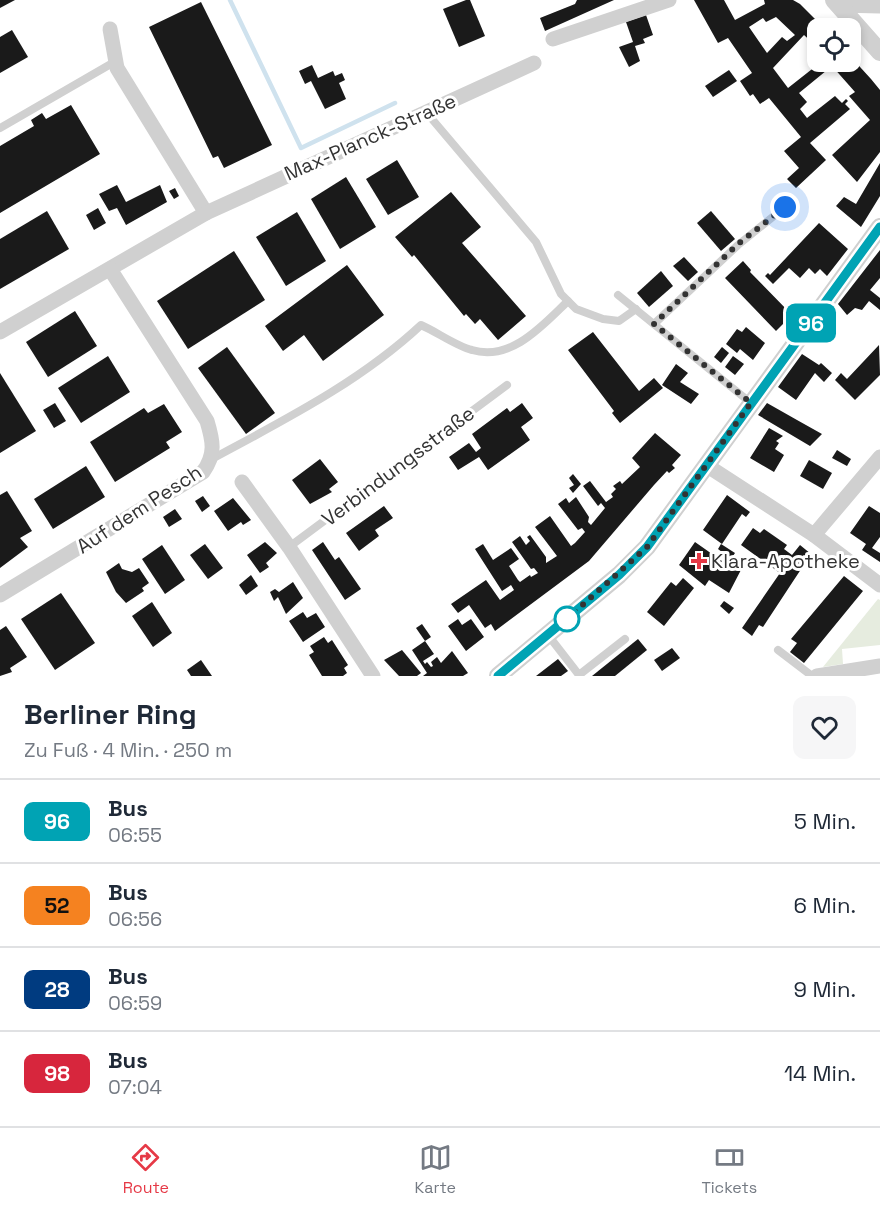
<!DOCTYPE html>
<html lang="de">
<head>
<meta charset="utf-8">
<style>
  :root { --surface:#fff; --page:#f6f6f7; --text:#1f2937; --muted:#747a83; --line:#e0e1e3; --accent:#e63946 }
  body { margin:0; font-family:"Space Grotesk",sans-serif; background:var(--page); color:var(--text); height:100vh; display:flex; flex-direction:column; font-size:22px; white-space:nowrap }
  * { box-sizing:border-box; margin:0 }
  p { font-size:20px; color:var(--muted) }
  .icon { flex:none; width:33px; height:33px; fill:none; stroke:currentColor; stroke-width:2; stroke-linecap:round; stroke-linejoin:round }
  .map { position:relative; height:676px; overflow:hidden }
  .panel { display:flex; flex-direction:column; background:var(--surface); flex:1 }
  .panel>* { flex:none }
  .badge { padding:0 12px; border-radius:9px; font-size:21px; line-height:39px }
  .tools { position:absolute; left:807px; top:18px; display:grid; gap:12px }
  .tools a { display:grid; place-items:center; width:54px; height:54px; border-radius:12px; background:var(--surface); box-shadow:0 3px 9px #0003; font-size:30px }
  .you { position:absolute; width:30px; height:30px; margin:-15px; border:4px solid #fff; border-radius:50%; background:#1a73e8; box-shadow:0 0 0 9px #1a73e833 }
  .map>.badge { position:absolute; translate:-50% -50%; box-shadow:0 0 0 3px #fff }
  .round { display:grid; place-items:center; flex:none; width:63px; height:63px; border-radius:12px; background:var(--page) }
  .overview { display:flex; align-items:center; justify-content:space-between; height:102px; padding:0 24px }
  h1 { font-size:28px; font-weight:800; line-height:45px }
  ul { padding:0; list-style:none }
  li { display:flex; align-items:center; gap:18px; height:84px; padding:0 24px; border-top:2px solid var(--line) }
  li div { flex:1 }
  li b { display:block; font-size:22px }
  li em { font-style:normal }
  li .badge { min-width:66px; font-weight:700; text-align:center }
  .menu { display:flex; justify-content:space-around; align-items:center; height:84px; border-top:2px solid var(--line); background:var(--surface); font-size:16px; color:var(--muted) }
  .menu a { display:grid; justify-items:center; gap:3px }
  .menu .current { color:var(--accent) }
  .map>svg:first-child { display:block }
  .green { fill:#e6ecdf }
  .lines { fill:none; stroke-linecap:round; stroke-linejoin:round }
  .stream { stroke:#cfe2ee; stroke-width:4.5 }
  .building { fill:#1a1a1a; fill-rule:evenodd }
  .service { stroke:#d0d0d0; stroke-width:8 }
  .minor { stroke:#d0d0d0; stroke-width:15 }
  .tertiary { stroke:#d0d0d0; stroke-width:18 }
  .line-casing { stroke:#fff; stroke-width:14 }
  .line { stroke:#00a3b4; stroke-width:9 }
  .walk { stroke:#333; stroke-width:6; stroke-dasharray:0 10.8 }
  .poi-dot { fill:#e63946; stroke:#fff; stroke-width:2 }
  .stop-dot { fill:#fff; stroke:#00a3b4; stroke-width:3 }
  .labels { text-anchor:middle; stroke-width:6; stroke-linejoin:round; paint-order:stroke }
  .street-label { font-size:20px; fill:#333; stroke:#fff }
  .poi-label { font-size:20px; fill:#333; stroke:#fff; text-anchor:start }
</style>
</head>
<body>
<div class="map">
<svg width="880" height="676" viewBox="0 0 880 676">
  <rect width="100%" height="100%" fill="#fff"/>
  <path class="green" d="M878 599 880 600V645L842 649 843 664 823 667Z"/>
  <g class="lines">
    <path class="stream" d="M230 0 301 148 395 103"/>
  </g>
  <g class="building">
    <path d="M0 0H15L0 8Z"/>
    <path d="M466 0H470L485 36 459 47 443 9Z"/>
    <path d="M577 0H614L545 31 540 18 575 4Z"/>
    <path d="M694 0H724L735 20 765 4 764 0H793L800 4 824 28H818V48L804 35 773 68 788 88 821 62H850V56L871 79 880 90V152L857 182 832 155 870 120 849 96 855 92 832 66 799 93 807 102 800 109 807 118 835 96 842 103 846 99 848 101 845 104 850 109 810 143 826 160 796 188 787 179 799 168 784 151 801 137 769 98 760 104 753 94 750 96 740 81 752 73 728 38 718 43ZM776 17 795 35 787 41 782 37 767 53 749 27 763 18 766 22Z"/>
    <path d="M201 2 272 145 224 168 218 156 213 158 149 27Z"/>
    <path d="M646 15 653 35 643 39 645 43 635 46 640 61 629 67 619 47 633 42 626 22Z"/>
    <path d="M12 30 28 57 0 73V37Z"/>
    <path d="M312 65 318 78 333 71 335 76 342 73 345 80 339 83 346 99 325 109 311 81 305 84 299 71Z"/>
    <path d="M729 70 737 81 713 97 705 86Z"/>
    <path d="M71 105 100 154 0 213V146L34 126 31 120 42 113 46 119Z"/>
    <path d="M397 160 419 197 388 215 366 179Z"/>
    <path d="M880 163V196L861 227 836 206 844 197 856 204Z"/>
    <path d="M346 177 376 227 340 249 311 199Z"/>
    <path d="M117 185 126 202 160 185 167 202 126 225 117 208 109 211 99 194Z"/>
    <path d="M175 188 179 196 174 199 169 191Z"/>
    <path d="M451 192 481 227 462 243 526 316 498 340 480 319 475 324 466 314 464 316 414 255 412 257 395 237Z"/>
    <path d="M98 208 106 223 94 230 86 215Z"/>
    <path d="M47 211 69 249 0 289V239Z"/>
    <path d="M711 211 735 239 721 251 697 223Z"/>
    <path d="M297 212 326 261 286 286 256 237Z"/>
    <path d="M819 223 848 249 827 276 820 269 815 274 809 268 800 278 789 268 773 284 765 276 768 273 770 275Z"/>
    <path d="M880 250V278L870 290 880 298V310L869 301 862 310 855 308 847 315 838 304Z"/>
    <path d="M234 251 265 300 188 349 157 301Z"/>
    <path d="M684 257 698 272 688 281 673 266Z"/>
    <path d="M743 261 751 270 750 272 792 315 776 331 725 278Z"/>
    <path d="M347 265 384 315 323 361 304 335 283 351 265 326Z"/>
    <path d="M661 271 673 286 649 307 637 293Z"/>
    <path d="M75 311 97 346 48 377 26 342Z"/>
    <path d="M746 327 765 343 753 360 740 349 737 353 726 344 737 329 742 332Z"/>
    <path d="M593 332 639 391 654 378 663 388 620 423 612 413 614 411 568 350Z"/>
    <path d="M879 345 880 375 855 400 835 380 841 373 847 379Z"/>
    <path d="M227 347 275 413 246 434 198 368Z"/>
    <path d="M722 347 729 353 721 363 714 357Z"/>
    <path d="M802 354 819 365 821 363 832 373 824 382 815 373 796 400 778 387Z"/>
    <path d="M108 356 130 392 81 423 58 388Z"/>
    <path d="M733 356 744 364 735 375 725 367Z"/>
    <path d="M676 364 688 373 680 382 699 394 691 404 662 385Z"/>
    <path d="M0 373 36 431 0 453Z"/>
    <path d="M55 403 66 421 54 428 43 410Z"/>
    <path d="M522 403 533 418 521 427 530 440 488 470 479 457 458 470 449 457 469 443 476 452 481 448 472 434 507 408 510 412Z"/>
    <path d="M767 403 797 420 822 434 810 446 758 415Z"/>
    <path d="M164 404 182 432 166 442 170 448 115 482 90 442 144 408 148 413Z"/>
    <path d="M769 428 783 436 776 441 779 443 775 449 784 455 774 472 750 458Z"/>
    <path d="M655 433 681 455 672 465 675 468 669 473 667 471 654 485 589 561 495 631 491 624 485 628 469 605 458 613 451 604 486 580 500 600 514 590 511 585 502 591 475 549 483 544 493 560 511 548 519 559 509 566 518 580 520 582 530 575 531 577 538 573 534 568 531 569 512 542 520 536 526 545 530 541 527 537 530 535 546 557V563L557 556 535 527 550 516 571 546 575 543 585 532 582 528 578 530 558 504 566 498 569 503 576 497 589 517 588 522 591 525 605 508 601 503 598 506 583 486 590 481 606 502 613 497 611 494 616 489 613 486 620 481 622 484 640 467 632 458Z"/>
    <path d="M837 450 851 459 847 466 832 458Z"/>
    <path d="M320 459 338 482 329 489 332 492 310 504 292 480Z"/>
    <path d="M809 460 832 473 823 489 800 476Z"/>
    <path d="M86 466 105 497 53 529 34 499Z"/>
    <path d="M573 474 581 484 573 493 569 488 574 485 569 478Z"/>
    <path d="M7 491 32 531 20 538 28 547 0 568V495Z"/>
    <path d="M727 495 750 512 746 517 742 514 722 544 703 530Z"/>
    <path d="M203 496 210 506 202 512 195 501Z"/>
    <path d="M233 498 251 520 243 525 241 522 228 531 214 511Z"/>
    <path d="M384 506 393 518 375 530 379 536 359 551 346 533Z"/>
    <path d="M869 506 880 513V537L872 548 880 553V562L862 550 866 544 850 533Z"/>
    <path d="M175 509 182 519 169 527 163 517Z"/>
    <path d="M753 528 760 533 764 529 787 545 784 549 792 555 800 545 811 554 763 627 759 625 752 636 742 628 780 573 741 545Z"/>
    <path d="M265 542 277 553 266 563 269 567 260 573 247 555Z"/>
    <path d="M323 542 335 560 339 557 361 589 345 600 312 550Z"/>
    <path d="M695 542 722 561 720 564 725 567 731 559 743 566 729 593 709 580 705 586 679 565Z"/>
    <path d="M205 544 223 568 208 579 190 555Z"/>
    <path d="M721 544 735 553 731 559 718 549Z"/>
    <path d="M162 545 185 580 165 594 142 559Z"/>
    <path d="M119 563 122 569 132 572 139 568 149 583 142 588 144 591 126 603 116 592 106 572Z"/>
    <path d="M251 575 258 586 246 595 239 585Z"/>
    <path d="M844 576 863 591 804 663 790 652 797 643 791 639Z"/>
    <path d="M683 578 694 588 664 626 647 612 671 582 676 586Z"/>
    <path d="M293 582 303 598 286 614 278 597 274 601 270 592 275 589 279 592Z"/>
    <path d="M61 593 95 643 55 670 21 619Z"/>
    <path d="M724 601 734 608 729 614 720 606Z"/>
    <path d="M152 602 172 633 153 647 132 616Z"/>
    <path d="M303 612 307 618 316 613 325 627 303 642 289 621Z"/>
    <path d="M458 619 462 625 471 619 484 637 466 651 448 626Z"/>
    <path d="M422 624 431 637 425 641 416 628Z"/>
    <path d="M6 626 27 657 10 668 12 672 0 676V630Z"/>
    <path d="M324 637 328 643 332 640 348 665 344 668 347 673 343 676H322L309 655 314 652 310 646Z"/>
    <path d="M638 639 647 650 615 676H592Z"/>
    <path d="M425 641 434 654 423 661 425 664 427 662 431 667 433 666 431 662 437 657 441 663 452 651 468 673 463 676H423L427 673 412 650Z"/>
    <path d="M672 648 680 658 662 671 654 660Z"/>
    <path d="M402 650 421 673 417 676H399L384 660Z"/>
    <path d="M558 659 568 671 561 676H536Z"/>
    <path d="M201 660 212 676H191L187 670Z"/>
  </g>
  <g class="lines">
    <g class="service">
      <path d="M426 112 536 242 561 294 576 309 603 319 619 321 636 309"/>
      <path d="M0 128 116 61"/>
      <path d="M618 295 751 403"/>
      <path d="M654 324 738 245 785 207"/>
      <path d="M212 459C284 420 360 382 421 325 437 332 456 346 472 350 511 362 543 325 568 301"/>
      <path d="M289 547 507 385"/>
      <path d="M548 635 579 675 625 639"/>
      <path d="M778 650 812 676"/>
    </g>
    <g class="minor">
      <path d="M838 5 880 6"/>
      <path d="M110 29 117 68 206 213"/>
      <path d="M553 39 669 0"/>
      <path d="M0 332 206 213 534 63"/>
      <path d="M706 465 814 535 880 585"/>
      <path d="M242 482 289 547 373 676"/>
      <path d="M814 535 880 457"/>
      <path d="M0 595 203 472C216 454 213 441 207 421L110 269"/>
      <path d="M817 676 880 666"/>
    </g>
    <g class="tertiary">
      <path d="M834 0 880 52"/>
      <path d="M498 676 619 575 647 547 880 227"/>
    </g>
  </g>
  <g class="lines">
    <g class="line-casing">
      <path id="line" d="M498 676 619 575 647 547 880 227"/>
    </g>
    <use href="#line" class="line"/>
    <path class="walk" d="M567 619 647 547 751 403 654 324 738 244 785 207"/>
  </g>
  <path class="poi-dot" d="M696 552h6v6h6v6h-6v6h-6v-6h-6v-6h6z"/>
  <circle class="stop-dot" cx="567" cy="619" r="12"/>
  <g class="labels">
    <g class="street-label">
      <text transform="translate(370 137) rotate(-24)" y="7">Max-Planck-Straße</text>
      <text transform="translate(398 466) rotate(-37)" y="7">Verbindungsstraße</text>
      <text transform="translate(139 509) rotate(-33)" y="7">Auf dem Pesch</text>
    </g>
    <g class="poi-label">
      <text x="711" y="568">Klara-Apotheke</text>
    </g>
  </g>
</svg>
<div class="tools">
<a><svg class="icon" aria-label="locate" viewBox="0 0 24 24"><circle cx="12" cy="12" r="6"/><path d="M12 2v4M12 18v4M2 12h4M18 12h4"/></svg></a>
</div>
<div class="you" style="left:785px;top:207px"></div>
<b class="badge" style="left:811px;top:323px;background:#00a3b4;color:#fff">96</b>
</div>
<section class="panel">
<div class="overview"><div><h1>Berliner Ring</h1><p>Zu Fuß · 4 Min. · 250 m</p></div><a class="round"><svg class="icon" aria-label="heart" viewBox="0 0 24 24"><path d="M12 20l-8-8c-3-5 5-10 8-4 3-6 11-1 8 4z"/></svg></a></div>
<ul>
<li><span class="badge" style="background:#00a3b4;color:#fff">96</span><div><b>Bus</b><p>06:55</p></div><em>5 Min.</em></li>
<li><span class="badge" style="background:#f58220;color:#111">52</span><div><b>Bus</b><p>06:56</p></div><em>6 Min.</em></li>
<li><span class="badge" style="background:#003b80;color:#fff">28</span><div><b>Bus</b><p>06:59</p></div><em>9 Min.</em></li>
<li><span class="badge" style="background:#d7263d;color:#fff">98</span><div><b>Bus</b><p>07:04</p></div><em>14 Min.</em></li>
</ul>
</section>
<nav class="menu">
<a class="current"><svg class="icon" aria-label="directions" viewBox="0 0 24 24"><path d="M12 3l9 9-9 9-9-9zM9 14v-3h6M13 9l2 2-2 2"/></svg>Route</a>
<a><svg class="icon" aria-label="map" viewBox="0 0 24 24"><path d="M3 6l6-2 6 2 6-2v14l-6 2-6-2-6 2zM9 4v14M15 6v14"/></svg>Karte</a>
<a><svg class="icon" aria-label="tickets" viewBox="0 0 24 24"><path d="M3 7h18v10H3zM15 7v10"/></svg>Tickets</a>
</nav>
</body>
</html>
